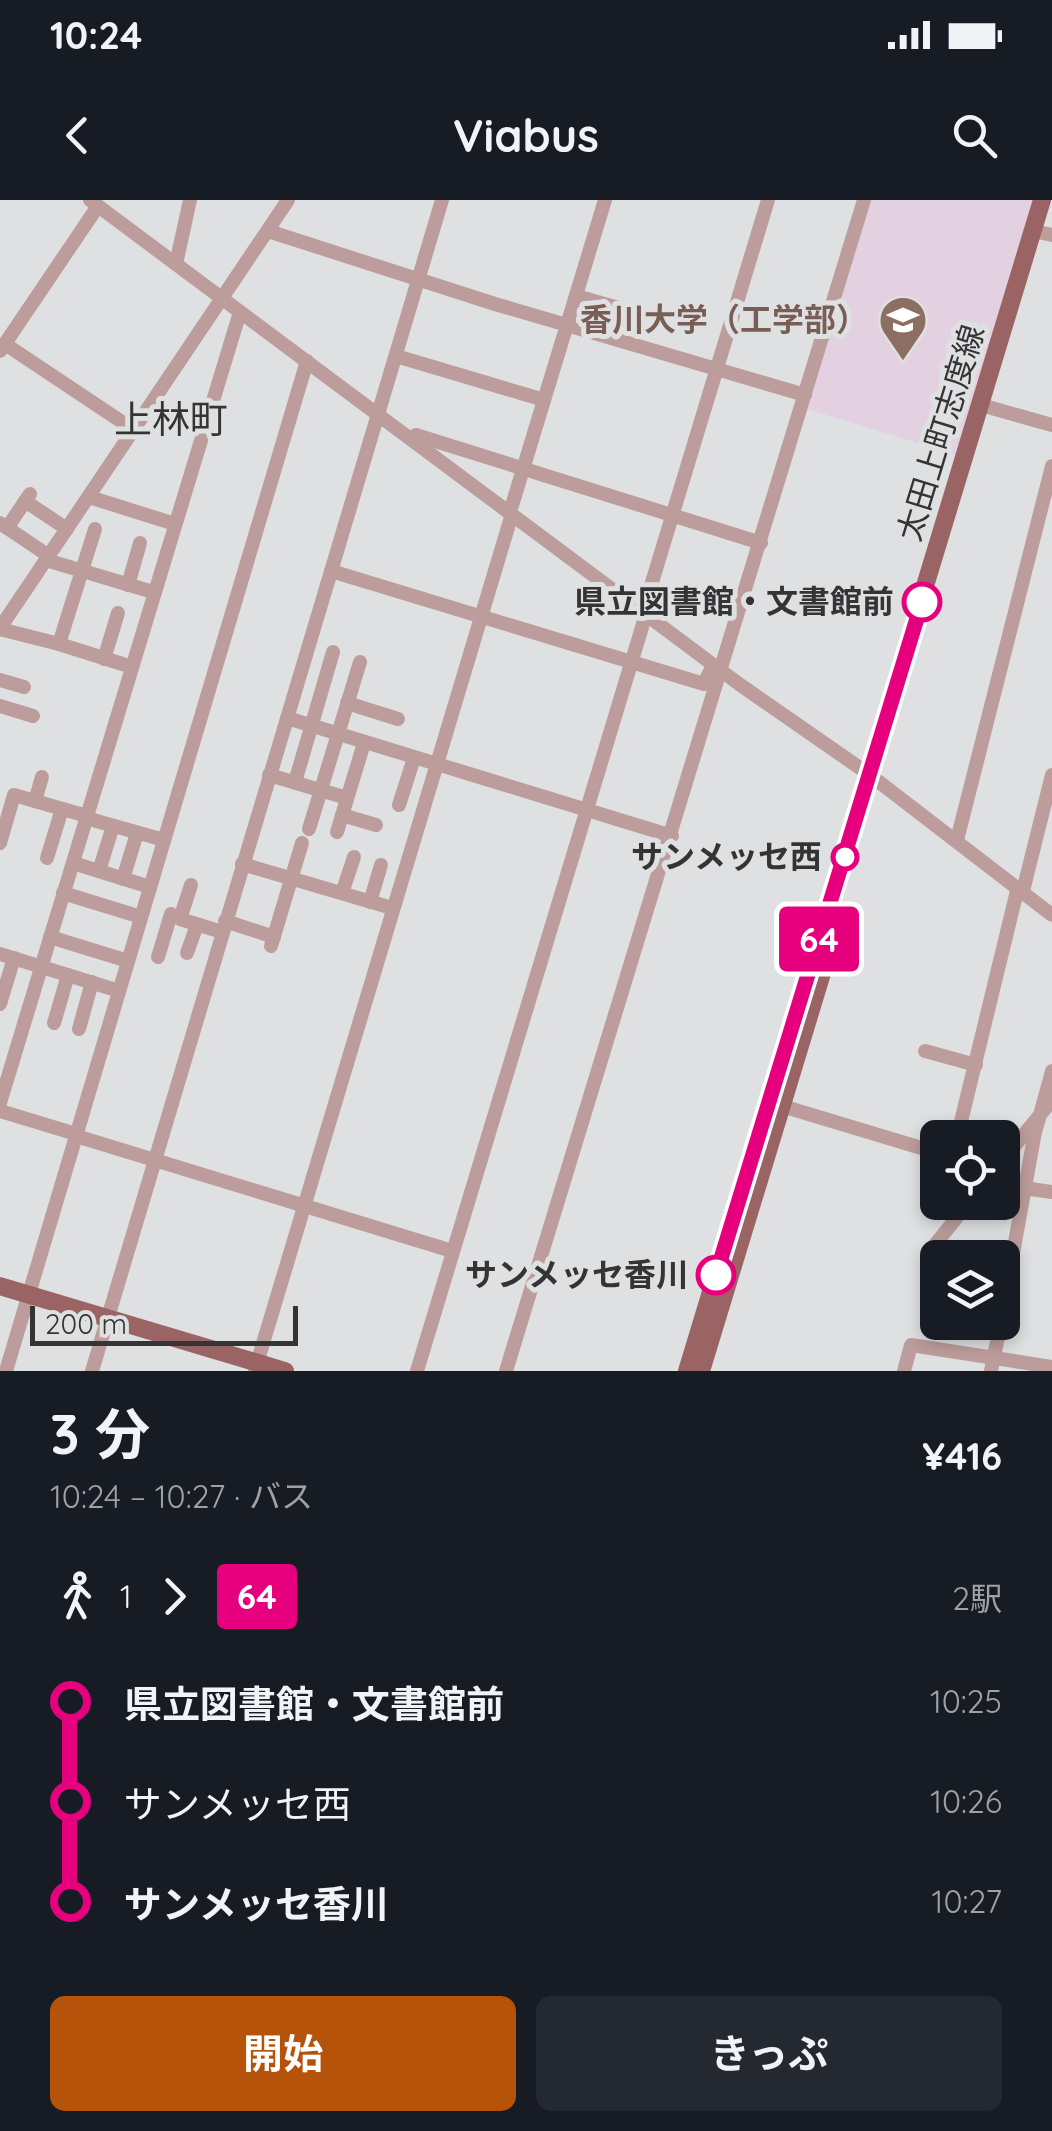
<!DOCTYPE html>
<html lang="ja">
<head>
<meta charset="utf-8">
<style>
  :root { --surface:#171b24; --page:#242831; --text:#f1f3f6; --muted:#9ea1a6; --accent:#b45309 }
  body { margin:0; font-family:Quicksand,"Noto Sans JP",sans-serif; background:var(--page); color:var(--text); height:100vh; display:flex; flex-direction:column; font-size:38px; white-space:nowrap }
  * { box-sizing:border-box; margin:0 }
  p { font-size:32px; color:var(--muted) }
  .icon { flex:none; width:55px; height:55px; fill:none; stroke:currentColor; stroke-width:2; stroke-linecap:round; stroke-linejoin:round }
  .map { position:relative; height:1171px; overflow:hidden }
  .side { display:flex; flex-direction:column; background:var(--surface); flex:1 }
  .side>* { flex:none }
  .badge { padding:0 20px; border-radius:8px; font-size:35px; line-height:65px }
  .controls { position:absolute; left:920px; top:920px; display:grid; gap:20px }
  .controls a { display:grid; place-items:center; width:100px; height:100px; border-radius:15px; background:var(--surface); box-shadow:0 5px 15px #0003; font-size:50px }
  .scale { position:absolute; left:30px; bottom:25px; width:268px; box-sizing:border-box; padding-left:10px; border:5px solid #343435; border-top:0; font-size:28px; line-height:35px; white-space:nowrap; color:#343435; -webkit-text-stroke:8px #dfe0e2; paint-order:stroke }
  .map>.badge { position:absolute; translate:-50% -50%; box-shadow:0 0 0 5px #fff }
  .legs { display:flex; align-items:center; gap:15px; height:110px; padding:0 50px; font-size:32px }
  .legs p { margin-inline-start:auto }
  .summary { display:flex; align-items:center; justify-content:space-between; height:170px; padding:0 50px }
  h1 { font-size:55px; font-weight:700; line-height:75px }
  .cta { display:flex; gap:20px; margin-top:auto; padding:20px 50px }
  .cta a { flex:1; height:115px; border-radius:15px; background:var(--accent); color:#fff; font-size:40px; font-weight:700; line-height:115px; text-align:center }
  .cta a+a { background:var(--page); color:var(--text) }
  ul { padding:0 50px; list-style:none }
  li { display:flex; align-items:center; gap:35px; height:100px; font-size:38px }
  li i { display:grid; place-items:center; width:15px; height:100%; margin:0 12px; background:currentColor }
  li i::after { content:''; width:25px; height:25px; margin:-12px; border:8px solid; border-radius:50%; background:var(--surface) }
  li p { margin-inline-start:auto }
  li:first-child i { background:linear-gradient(#0000 50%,currentColor 0) }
  li:last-child i { background:linear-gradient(currentColor 50%,#0000 0) }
  .status { display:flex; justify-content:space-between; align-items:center; height:70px; padding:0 50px; background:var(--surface); direction:ltr }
  .status svg { height:28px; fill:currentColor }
  header { display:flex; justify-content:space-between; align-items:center; height:130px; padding:0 50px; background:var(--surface); font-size:45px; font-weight:700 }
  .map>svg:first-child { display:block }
  .education { fill:#e3d0e0 }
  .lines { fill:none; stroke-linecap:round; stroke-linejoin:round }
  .minor { stroke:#bd9d9c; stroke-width:14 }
  .major { stroke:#9a6464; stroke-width:18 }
  .line-1-casing { stroke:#fff; stroke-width:22 }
  .line-1 { stroke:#e6007e; stroke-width:15 }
  .stop-1-dot { fill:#fff; stroke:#e6007e; stroke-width:5 }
  .labels { text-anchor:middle; stroke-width:10; stroke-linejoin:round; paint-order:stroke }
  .education-label { font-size:32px; font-weight:bold; fill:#785e54; stroke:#dfe0e2; text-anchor:end }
  .street-label { font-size:32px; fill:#343435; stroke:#dfe0e2 }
  .stop-label { font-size:32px; font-weight:bold; fill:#343435; stroke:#dfe0e2; text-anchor:end }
  .quarter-label { font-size:38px; fill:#343435; stroke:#dfe0e2 }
</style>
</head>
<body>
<div class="status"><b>10:24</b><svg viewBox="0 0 49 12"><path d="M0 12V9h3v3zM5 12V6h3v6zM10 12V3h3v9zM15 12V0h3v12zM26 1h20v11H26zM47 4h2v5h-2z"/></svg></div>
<header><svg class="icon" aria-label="back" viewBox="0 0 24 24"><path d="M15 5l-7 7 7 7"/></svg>Viabus<svg class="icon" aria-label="search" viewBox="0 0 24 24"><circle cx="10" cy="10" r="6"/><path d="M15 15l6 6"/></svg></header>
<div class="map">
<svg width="1052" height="1171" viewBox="0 0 1052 1171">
  <rect width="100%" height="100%" fill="#dfe0e2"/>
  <path class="education" d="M871 0H1033L957 255 807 209Z"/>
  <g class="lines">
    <g class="minor">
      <path d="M90 0 739 484 870 575 1052 715"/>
      <path d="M268 31 495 104 805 195"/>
      <path d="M1033 31 1052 35"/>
      <path d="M176 64 190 0"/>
      <path d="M576 96 637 113"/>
      <path d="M5 144 134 230"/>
      <path d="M0 151 98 6"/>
      <path d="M396 156 544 200"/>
      <path d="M981 205 1052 225"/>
      <path d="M413 240 416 235 761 343"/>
      <path d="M89 297 175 324"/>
      <path d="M25 301 67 329"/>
      <path d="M510 312 605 0"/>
      <path d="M0 323 49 356"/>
      <path d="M7 328 30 294"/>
      <path d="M95 329 59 444 132 467"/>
      <path d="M46 360 153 392"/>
      <path d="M331 371 704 484 713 465"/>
      <path d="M128 385 140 343"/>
      <path d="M643 412 768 0"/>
      <path d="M0 428 288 0"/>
      <path d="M0 429 59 444"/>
      <path d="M104 459 118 413"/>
      <path d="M0 480 24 487"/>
      <path d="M347 503 398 519"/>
      <path d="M0 506 33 516"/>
      <path d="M287 518 672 636"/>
      <path d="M269 575 347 598"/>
      <path d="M295 582 333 452"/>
      <path d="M35 601 42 577"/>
      <path d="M399 605 414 558"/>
      <path d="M342 615 376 625"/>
      <path d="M86 618 164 640"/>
      <path d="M309 629 360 462"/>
      <path d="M337 632 364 543"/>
      <path d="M957 640 1052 266"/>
      <path d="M0 643 14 595 87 616"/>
      <path d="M47 658 62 609"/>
      <path d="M73 663 150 687"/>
      <path d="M242 664 392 708"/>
      <path d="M99 671 113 626"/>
      <path d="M123 679 137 633"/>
      <path d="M191 685 180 719 222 732"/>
      <path d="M1023 691 1052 575"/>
      <path d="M63 693 141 717"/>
      <path d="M342 693 354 657"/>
      <path d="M370 702 381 665"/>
      <path d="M225 721 274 737"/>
      <path d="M50 737 128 761"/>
      <path d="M271 746 302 643"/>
      <path d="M187 753 197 725"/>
      <path d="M0 754 119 791"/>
      <path d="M158 757 171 714"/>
      <path d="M0 804 14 758"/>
      <path d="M54 823 68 775"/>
      <path d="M79 829 92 782"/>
      <path d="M925 851 976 865"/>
      <path d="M0 903 240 112"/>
      <path d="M782 906 938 953"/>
      <path d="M0 911 76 934"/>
      <path d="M76 936 452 1051"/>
      <path d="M957 938 1018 687"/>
      <path d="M1002 961 1040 915 1052 871"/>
      <path d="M1024 988 1052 992"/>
      <path d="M934 1046 969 1002"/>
      <path d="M1002 1114 1035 932 1040 915 1052 900"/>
      <path d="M981 1122 1000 1126"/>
      <path d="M255 1170 512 314"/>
      <path d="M6 1171 307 161"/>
      <path d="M92 1171 442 0"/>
      <path d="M417 1171 646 414"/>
      <path d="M506 1171 864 0"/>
      <path d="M904 1171 911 1145 1052 1167"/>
      <path d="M991 1171 1001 1122"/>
    </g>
    <g class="major">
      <path d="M0 1086 285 1171"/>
      <path d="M687 1171 1042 0"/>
      <path d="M701 1171 837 724"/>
    </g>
  </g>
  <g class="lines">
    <g class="line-1-casing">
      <path id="line-1" d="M716 1075 922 402"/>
    </g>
    <use href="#line-1" class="line-1"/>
  </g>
  <defs>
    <g id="university-pin" transform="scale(2.5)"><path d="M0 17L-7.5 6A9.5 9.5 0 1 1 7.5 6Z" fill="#8d6e63" stroke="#dfe0e2"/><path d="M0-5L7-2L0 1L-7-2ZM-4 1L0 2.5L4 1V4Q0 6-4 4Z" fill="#fff"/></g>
  </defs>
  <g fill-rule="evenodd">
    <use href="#university-pin" x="903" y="120"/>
  </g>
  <g class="stop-1-dot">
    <circle cx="922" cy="402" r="18"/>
    <circle cx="845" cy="657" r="12"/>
    <circle cx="716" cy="1075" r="18"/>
  </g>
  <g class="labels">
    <g class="education-label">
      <text x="868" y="131">香川大学（工学部）</text>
    </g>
    <g class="street-label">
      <text transform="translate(941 233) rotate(-73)" y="11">太田上町志度線</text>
    </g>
    <g class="stop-label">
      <text x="894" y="413">県立図書館・文書館前</text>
      <text x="822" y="668">サンメッセ西</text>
      <text x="688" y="1086">サンメッセ香川</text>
    </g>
    <g class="quarter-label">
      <text x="171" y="233">上林町</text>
    </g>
  </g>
</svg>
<div class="controls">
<a><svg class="icon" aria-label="locate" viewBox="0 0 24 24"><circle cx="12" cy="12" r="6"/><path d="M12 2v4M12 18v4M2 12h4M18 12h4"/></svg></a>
<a><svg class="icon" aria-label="layers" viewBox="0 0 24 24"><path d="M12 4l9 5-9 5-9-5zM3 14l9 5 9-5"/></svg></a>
</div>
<div class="scale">200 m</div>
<b class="badge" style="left:819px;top:739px;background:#e6007e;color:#fff">64</b>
</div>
<section class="side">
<div class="summary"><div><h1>3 分</h1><p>10:24 – 10:27 · バス</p></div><b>¥416</b></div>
<div class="legs"><svg class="icon" aria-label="walk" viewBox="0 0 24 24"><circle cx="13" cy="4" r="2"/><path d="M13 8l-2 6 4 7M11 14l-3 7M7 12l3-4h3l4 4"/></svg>1<svg class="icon" aria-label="forward" viewBox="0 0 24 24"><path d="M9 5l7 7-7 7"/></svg><b class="badge" style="background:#e6007e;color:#fff">64</b><p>2駅</p></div>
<ul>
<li><i style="color:#e6007e"></i><b>県立図書館・文書館前</b><p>10:25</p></li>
<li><i style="color:#e6007e"></i><span>サンメッセ西</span><p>10:26</p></li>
<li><i style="color:#e6007e"></i><b>サンメッセ香川</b><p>10:27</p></li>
</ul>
<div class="cta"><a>開始</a><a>きっぷ</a></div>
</section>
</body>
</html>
